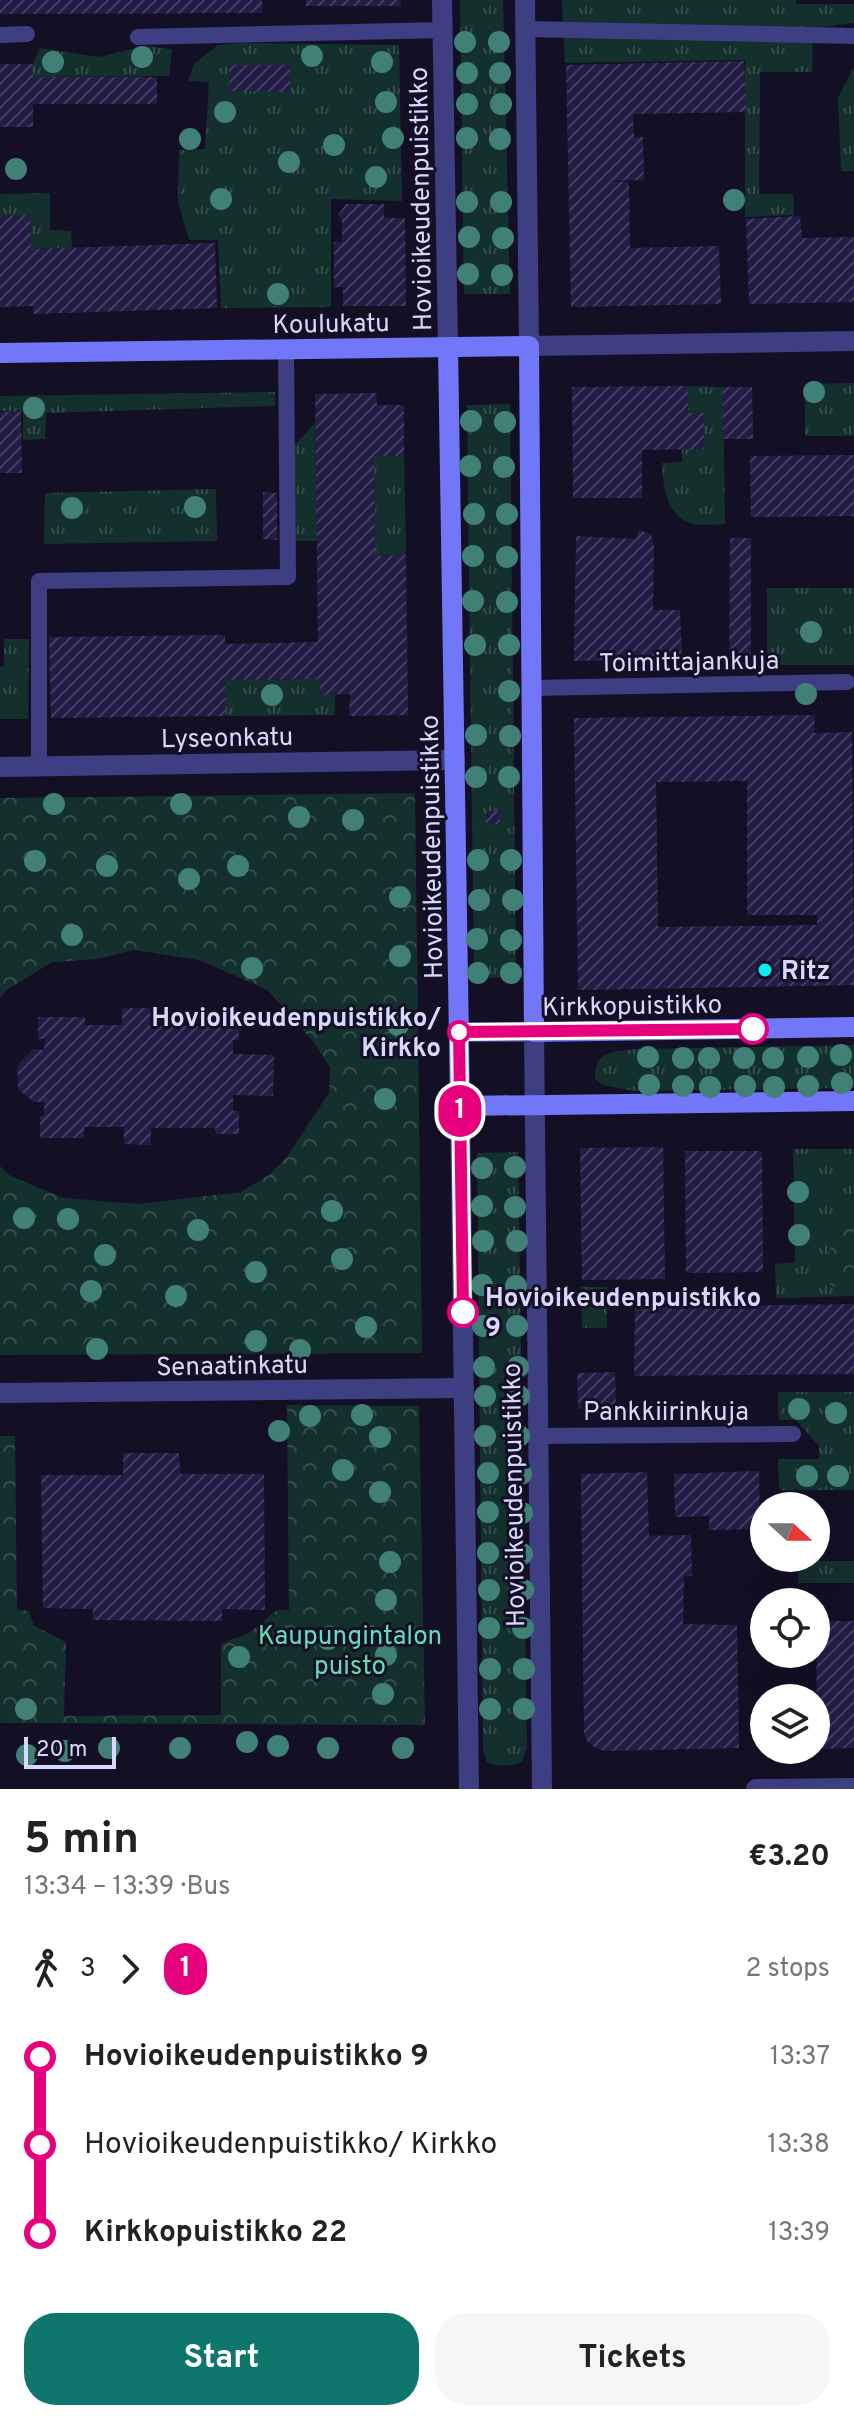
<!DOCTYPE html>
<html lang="en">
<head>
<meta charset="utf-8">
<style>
  :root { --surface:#fff; --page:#f6f6f6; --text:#222; --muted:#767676; --accent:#0f766e }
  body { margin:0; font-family:Overpass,sans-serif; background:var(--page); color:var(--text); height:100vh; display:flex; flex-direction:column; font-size:30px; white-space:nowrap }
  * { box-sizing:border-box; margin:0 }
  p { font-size:26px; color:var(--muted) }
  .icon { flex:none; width:44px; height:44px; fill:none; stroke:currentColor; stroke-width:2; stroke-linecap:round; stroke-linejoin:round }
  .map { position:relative; height:1789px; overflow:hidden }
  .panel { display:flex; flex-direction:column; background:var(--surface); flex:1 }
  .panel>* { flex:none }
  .badge { padding:0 16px; border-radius:26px; font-size:28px; line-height:52px }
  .needle { width:52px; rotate:111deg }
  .tools { position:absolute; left:750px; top:1492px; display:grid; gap:16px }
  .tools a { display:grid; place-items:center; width:80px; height:80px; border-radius:50%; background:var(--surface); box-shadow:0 8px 32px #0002; font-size:40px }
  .scale { position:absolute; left:24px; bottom:20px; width:92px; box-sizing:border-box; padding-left:8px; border:4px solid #d9d7fd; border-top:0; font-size:22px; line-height:28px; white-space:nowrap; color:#d9d7fd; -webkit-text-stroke:6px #131026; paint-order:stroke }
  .map>.badge { position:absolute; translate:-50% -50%; box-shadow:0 0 0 4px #fff }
  .legs { display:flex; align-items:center; gap:12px; height:88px; padding:0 24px; font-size:26px }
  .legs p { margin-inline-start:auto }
  .head { display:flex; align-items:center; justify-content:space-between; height:136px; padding:0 24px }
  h1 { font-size:44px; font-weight:700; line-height:60px }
  .primary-button { display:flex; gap:16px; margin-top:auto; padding:16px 24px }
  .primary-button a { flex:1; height:92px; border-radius:32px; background:var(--accent); color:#fff; font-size:32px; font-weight:700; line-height:92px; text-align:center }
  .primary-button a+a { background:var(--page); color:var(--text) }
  ul { padding:0 24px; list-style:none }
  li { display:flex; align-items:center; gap:28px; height:88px; font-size:30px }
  li i { display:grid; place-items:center; width:12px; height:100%; margin:0 10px; background:currentColor }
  li i::after { content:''; width:20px; height:20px; margin:-10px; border:6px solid; border-radius:50%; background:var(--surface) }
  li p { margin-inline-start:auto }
  li:first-child i { background:linear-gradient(#0000 50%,currentColor 0) }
  li:last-child i { background:linear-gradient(currentColor 50%,#0000 0) }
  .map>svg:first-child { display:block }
  .grass { fill:url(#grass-tufts) }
  .park { fill:url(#park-crowns) }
  .building { fill:url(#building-hatch); fill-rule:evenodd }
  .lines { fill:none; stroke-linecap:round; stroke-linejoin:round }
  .service { stroke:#3e3f83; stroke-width:16 }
  .minor { stroke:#3e3f83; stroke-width:20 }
  .secondary { stroke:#7277f9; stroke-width:20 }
  .tree { fill:#408076 }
  .line-1-casing { stroke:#fff; stroke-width:18 }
  .line-1 { stroke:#e6007e; stroke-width:12 }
  .poi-dot { fill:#0cebf5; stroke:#131026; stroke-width:3 }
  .stop-1-dot { fill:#fff; stroke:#e6007e; stroke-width:4 }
  .labels { text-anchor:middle; stroke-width:6; stroke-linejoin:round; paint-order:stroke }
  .street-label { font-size:26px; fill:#d9d7fd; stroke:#131026 }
  .poi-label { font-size:26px; font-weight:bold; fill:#d9d7fd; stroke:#131026; text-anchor:start }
  .stop-label { font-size:26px; font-weight:bold; fill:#d9d7fd; stroke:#131026; text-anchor:end }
  .park-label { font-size:26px; fill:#65dbb7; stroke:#131026 }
</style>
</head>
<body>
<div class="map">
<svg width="854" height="1789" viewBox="0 0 854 1789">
  <defs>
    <pattern id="grass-tufts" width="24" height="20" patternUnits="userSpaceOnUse" patternTransform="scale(2)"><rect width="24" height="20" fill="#14302d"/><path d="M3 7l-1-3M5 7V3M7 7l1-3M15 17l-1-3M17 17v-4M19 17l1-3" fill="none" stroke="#364d4c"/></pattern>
    <pattern id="park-crowns" width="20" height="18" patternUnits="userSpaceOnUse" patternTransform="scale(2)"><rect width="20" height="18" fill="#14302d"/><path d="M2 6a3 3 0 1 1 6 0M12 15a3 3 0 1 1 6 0" fill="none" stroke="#364d4c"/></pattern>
    <pattern id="building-hatch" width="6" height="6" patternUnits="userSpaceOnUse" patternTransform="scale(2)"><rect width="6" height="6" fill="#231d46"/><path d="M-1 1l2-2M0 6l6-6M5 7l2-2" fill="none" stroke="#423d62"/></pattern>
  </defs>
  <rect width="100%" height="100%" fill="#131026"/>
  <g class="grass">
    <path d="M460 0H503L510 294H464Z"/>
    <path d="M562 0H796V4H854V23L813 28 812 72H760L759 194H793L794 215 745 217V60L565 63Z"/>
    <path d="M240 43 399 45 402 201 331 199V307L221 308 218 240H189L178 202 179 150 205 149 209 82 188 81 194 64 218 45Z"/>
    <path d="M145 46 172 49 169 76 33 77V64L40 48 99 57Z"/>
    <path d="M854 67V171H841L838 98Z"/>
    <path d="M50 193V230L71 231 72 248 31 249 30 216H0V194Z"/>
    <path d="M854 383V436H805V384Z"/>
    <path d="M688 386 723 387 725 524C717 524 707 525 699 525 667 522 663 488 662 463L682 462V449H704V414L688 413Z"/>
    <path d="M275 392V406L46 413 45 439 23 440V412L0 411V396Z"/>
    <path d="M510 404 516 977 474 978 467 405Z"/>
    <path d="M315 423 317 541H294L293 447Z"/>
    <path d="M374 456H404L406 555 375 556Z"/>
    <path d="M216 489 217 541 44 544 45 493Z"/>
    <rect x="767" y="588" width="87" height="77"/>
    <path d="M4 639H29L28 719H0V667L4 666Z"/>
    <path d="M320 679V695L335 694V715L226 716 225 680Z"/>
    <path d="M854 1045V1088L635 1091 602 1085 595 1078C594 1050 615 1052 637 1049Z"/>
    <path d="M793 1149H854V1296L776 1298 775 1264 795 1262Z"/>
    <path d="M518 1152 527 1748 522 1762C513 1766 497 1767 487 1762L483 1749 477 1153Z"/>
    <path d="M581 1287H607V1328H582Z"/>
    <path d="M778 1392H854V1490H779L778 1459H819V1446L796 1420H779Z"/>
    <path d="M799 1561H854V1583H798Z"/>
  </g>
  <g class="park">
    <path d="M415 793 422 1353 0 1355V1166L9 1175 63 1198 138 1204 241 1192 269 1175 286 1158 329 1093 330 1067 315 1044 268 990 199 960 134 950 97 959 52 962 7 990 0 998V798Z"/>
    <rect x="830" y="1225" width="24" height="61"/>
    <path d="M287 1405 419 1406 425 1725 0 1723V1436H15L17 1610 29 1611 34 1626 66 1642 64 1716 221 1715V1644L249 1633 277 1610H289Z"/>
  </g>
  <g class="building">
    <path d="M0 0H262V13L0 14Z"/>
    <rect x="306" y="0" width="95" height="6"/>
    <path d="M744 61 746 112 633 114 634 137H643L644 180 607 181 629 182 630 248 719 246 721 304 571 307 566 65Z"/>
    <path d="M0 64H33V77H157V104H33V127H0Z"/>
    <path d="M229 65H290V92L229 91Z"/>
    <path d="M346 204H384V218H405L406 306H343V287H334V242H342V220L338 215Z"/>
    <path d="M30 215 31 249 215 243 217 308 33 314V306L0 307V216Z"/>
    <path d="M800 216 802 238 854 237V302L749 304 746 219Z"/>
    <path d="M688 386V413H704V449L642 450V498H573L572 387Z"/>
    <path d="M723 387H752L753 439H723Z"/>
    <path d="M376 393 377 405H404V456H374L375 556 406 555 408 715 349 716 350 694 320 695V679L225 680 226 716 51 718 49 637 225 635V644L318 642 315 394Z"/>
    <path d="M0 412H21L22 473H0Z"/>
    <path d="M854 455V516L751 517 750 456Z"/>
    <path d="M263 492 277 493V540L263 539Z"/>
    <path d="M639 530 651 534 654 547 653 610H680L682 658 574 661 576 536 636 539Z"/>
    <path d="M730 538H751V660H729Z"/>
    <path d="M815 715 814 733 852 732 854 985 578 990 574 718ZM747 781V915H817V925L658 927 656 782Z"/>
    <path d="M486 811H500V824L486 825Z"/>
    <path d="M122 1008H152V1026H211V1017H239V1040H233V1054L274 1055 273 1096 233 1095V1111H239V1134H216L215 1128H151V1145L124 1144V1127H84V1138H40V1116H44V1102H34L18 1089 17 1066 33 1049 44 1050 45 1039H38V1017H85V1025H122Z"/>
    <path d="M663 1147 665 1279 582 1280 580 1148Z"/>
    <path d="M685 1151H762L763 1272 686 1273Z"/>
    <path d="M854 1304V1374L634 1376 635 1307Z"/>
    <path d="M615 1372 616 1408 578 1409 577 1373Z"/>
    <path d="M123 1453H179L180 1474H264L265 1610 222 1609V1621L93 1620V1609L43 1608 41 1475H123Z"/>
    <path d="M759 1471 760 1529 709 1530V1516L675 1517 674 1474Z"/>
    <path d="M647 1472 649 1536 691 1535 692 1576H684L683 1624 737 1625 739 1748 605 1751 595 1748 587 1741 584 1734 581 1474Z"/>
    <path d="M817 1621H854V1748L816 1749Z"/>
  </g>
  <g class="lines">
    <g class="service">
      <path d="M525 29 854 36"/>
      <path d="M0 35 27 34"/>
      <path d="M138 37 443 30"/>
      <path d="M532 688 847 682"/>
      <path d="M39 766V581L288 577 286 349"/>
      <path d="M538 1436 793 1434"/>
    </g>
    <g class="minor">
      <path d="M442 0 448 347"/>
      <path d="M525 0 529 346 854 341"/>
      <path d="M0 767 455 760"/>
      <path d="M459 1032H534L542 1789"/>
      <path d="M460 1106 469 1789"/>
      <path d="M0 1393 464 1388"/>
      <path d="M756 1789 854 1788"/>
    </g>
    <g class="secondary">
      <path d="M448 347 460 1106 854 1101"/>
      <path d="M0 353 529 346 534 1032 854 1027"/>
    </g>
  </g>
  <g class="tree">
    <circle cx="465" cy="42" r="11"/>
    <circle cx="499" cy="42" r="11"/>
    <circle cx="312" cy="56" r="11"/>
    <circle cx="142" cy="57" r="11"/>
    <circle cx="53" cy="62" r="11"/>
    <circle cx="382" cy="62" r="11"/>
    <circle cx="467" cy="73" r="11"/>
    <circle cx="500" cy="73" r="11"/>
    <circle cx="386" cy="102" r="11"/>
    <circle cx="467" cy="104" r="11"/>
    <circle cx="501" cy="104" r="11"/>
    <circle cx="225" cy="112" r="11"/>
    <circle cx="393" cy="138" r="11"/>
    <circle cx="467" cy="138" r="11"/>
    <circle cx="190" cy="139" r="11"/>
    <circle cx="500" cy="139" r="11"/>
    <circle cx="334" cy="145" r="11"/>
    <circle cx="289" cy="162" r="11"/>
    <circle cx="16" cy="169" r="11"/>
    <circle cx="376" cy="177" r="11"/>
    <circle cx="221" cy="199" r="11"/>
    <circle cx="734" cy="200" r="11"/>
    <circle cx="467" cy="202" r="11"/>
    <circle cx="501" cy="202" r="11"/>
    <circle cx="469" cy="237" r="11"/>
    <circle cx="503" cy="238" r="11"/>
    <circle cx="468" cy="274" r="11"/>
    <circle cx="502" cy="275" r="11"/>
    <circle cx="278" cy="294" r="11"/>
    <circle cx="814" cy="392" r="11"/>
    <circle cx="34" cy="408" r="11"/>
    <circle cx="471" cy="421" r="11"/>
    <circle cx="505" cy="422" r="11"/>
    <circle cx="470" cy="466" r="11"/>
    <circle cx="504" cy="467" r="11"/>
    <circle cx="195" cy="507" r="11"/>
    <circle cx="72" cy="508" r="11"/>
    <circle cx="474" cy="514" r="11"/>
    <circle cx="507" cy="514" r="11"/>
    <circle cx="473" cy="556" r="11"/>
    <circle cx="507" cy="557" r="11"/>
    <circle cx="473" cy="601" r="11"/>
    <circle cx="507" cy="602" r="11"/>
    <circle cx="811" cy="632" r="11"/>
    <circle cx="475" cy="645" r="11"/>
    <circle cx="509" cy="645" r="11"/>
    <circle cx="509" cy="691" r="11"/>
    <circle cx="806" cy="694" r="11"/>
    <circle cx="272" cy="695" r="11"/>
    <circle cx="476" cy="735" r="11"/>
    <circle cx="510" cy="736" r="11"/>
    <circle cx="476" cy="777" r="11"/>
    <circle cx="509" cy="777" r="11"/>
    <circle cx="54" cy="804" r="11"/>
    <circle cx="181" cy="804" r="11"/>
    <circle cx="299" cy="817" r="11"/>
    <circle cx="353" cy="820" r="11"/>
    <circle cx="478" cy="860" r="11"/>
    <circle cx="511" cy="860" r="11"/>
    <circle cx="35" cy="861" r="11"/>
    <circle cx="107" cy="866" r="11"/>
    <circle cx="238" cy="866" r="11"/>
    <circle cx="189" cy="879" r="11"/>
    <circle cx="400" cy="897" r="11"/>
    <circle cx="479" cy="900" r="11"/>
    <circle cx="513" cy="900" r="11"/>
    <circle cx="72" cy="935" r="11"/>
    <circle cx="477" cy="939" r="11"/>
    <circle cx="511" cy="940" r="11"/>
    <circle cx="400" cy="956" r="11"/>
    <circle cx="252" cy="968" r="11"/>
    <circle cx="478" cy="973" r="11"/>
    <circle cx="511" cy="973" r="11"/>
    <circle cx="398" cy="1025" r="11"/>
    <circle cx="841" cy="1055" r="11"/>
    <circle cx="648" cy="1057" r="11"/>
    <circle cx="808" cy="1057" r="11"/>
    <circle cx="683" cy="1058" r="11"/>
    <circle cx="709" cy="1058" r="11"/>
    <circle cx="744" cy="1058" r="11"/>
    <circle cx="773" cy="1058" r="11"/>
    <circle cx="842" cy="1083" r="11"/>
    <circle cx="649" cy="1085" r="11"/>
    <circle cx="683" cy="1086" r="11"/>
    <circle cx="745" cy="1086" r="11"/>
    <circle cx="808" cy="1086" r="11"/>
    <circle cx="710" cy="1087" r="11"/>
    <circle cx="774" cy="1087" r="11"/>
    <circle cx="385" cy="1099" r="11"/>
    <circle cx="515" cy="1167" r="11"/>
    <circle cx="482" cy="1168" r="11"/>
    <circle cx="798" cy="1192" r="11"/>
    <circle cx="482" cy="1206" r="11"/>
    <circle cx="515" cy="1207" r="11"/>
    <circle cx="332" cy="1211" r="11"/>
    <circle cx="24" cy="1218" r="11"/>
    <circle cx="68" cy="1219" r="11"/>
    <circle cx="198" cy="1230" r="11"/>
    <circle cx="799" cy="1235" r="11"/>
    <circle cx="483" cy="1241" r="11"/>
    <circle cx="517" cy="1241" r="11"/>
    <circle cx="105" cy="1255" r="11"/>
    <circle cx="342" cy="1259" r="11"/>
    <circle cx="256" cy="1272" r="11"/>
    <circle cx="482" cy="1285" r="11"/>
    <circle cx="516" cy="1286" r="11"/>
    <circle cx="91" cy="1291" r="11"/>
    <circle cx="176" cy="1296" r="11"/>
    <circle cx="483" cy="1326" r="11"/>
    <circle cx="517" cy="1326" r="11"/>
    <circle cx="366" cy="1327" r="11"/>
    <circle cx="256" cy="1341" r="11"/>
    <circle cx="97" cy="1349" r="11"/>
    <circle cx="300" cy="1350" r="11"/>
    <circle cx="484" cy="1367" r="11"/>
    <circle cx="518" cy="1367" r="11"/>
    <circle cx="485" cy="1396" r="11"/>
    <circle cx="519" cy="1396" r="11"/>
    <circle cx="799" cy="1409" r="11"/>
    <circle cx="836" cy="1413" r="11"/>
    <circle cx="362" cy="1415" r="11"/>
    <circle cx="310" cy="1416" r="11"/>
    <circle cx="279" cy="1431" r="11"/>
    <circle cx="485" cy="1436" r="11"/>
    <circle cx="519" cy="1436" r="11"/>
    <circle cx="380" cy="1437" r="11"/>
    <circle cx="343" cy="1470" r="11"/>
    <circle cx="488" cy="1473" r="11"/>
    <circle cx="521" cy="1474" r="11"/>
    <circle cx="807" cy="1476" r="11"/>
    <circle cx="838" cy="1476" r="11"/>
    <circle cx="380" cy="1492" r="11"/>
    <circle cx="488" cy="1512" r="11"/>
    <circle cx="522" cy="1513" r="11"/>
    <circle cx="488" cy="1553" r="11"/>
    <circle cx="522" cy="1554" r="11"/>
    <circle cx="390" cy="1562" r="11"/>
    <circle cx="489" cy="1590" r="11"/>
    <circle cx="523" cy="1590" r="11"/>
    <circle cx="386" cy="1600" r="11"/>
    <circle cx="489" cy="1628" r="11"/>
    <circle cx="523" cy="1628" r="11"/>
    <circle cx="328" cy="1639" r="11"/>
    <circle cx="386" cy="1655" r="11"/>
    <circle cx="239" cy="1657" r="11"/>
    <circle cx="490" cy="1669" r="11"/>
    <circle cx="524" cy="1669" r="11"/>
    <circle cx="383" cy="1694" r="11"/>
    <circle cx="26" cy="1709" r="11"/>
    <circle cx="490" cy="1709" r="11"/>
    <circle cx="524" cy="1709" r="11"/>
    <circle cx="247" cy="1742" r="11"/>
    <circle cx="278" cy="1746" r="11"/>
    <circle cx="109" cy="1748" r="11"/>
    <circle cx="180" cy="1748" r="11"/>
    <circle cx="328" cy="1748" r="11"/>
    <circle cx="403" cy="1748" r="11"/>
    <circle cx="65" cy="1751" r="11"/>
    <circle cx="27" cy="1755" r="11"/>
  </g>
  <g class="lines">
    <g class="line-1-casing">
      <path id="line-1" d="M463 1312 459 1032 753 1029"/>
    </g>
    <use href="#line-1" class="line-1"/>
  </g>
  <circle class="poi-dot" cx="765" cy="970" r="8"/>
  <g class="stop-1-dot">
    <circle cx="753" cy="1029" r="14"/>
    <circle cx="459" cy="1032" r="10"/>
    <circle cx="463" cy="1312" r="14"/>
  </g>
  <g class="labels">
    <g class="street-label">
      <text transform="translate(420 199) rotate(-91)" y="9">Hovioikeudenpuistikko</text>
      <text transform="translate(331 323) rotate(-1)" y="9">Koulukatu</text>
      <text transform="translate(689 661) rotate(-1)" y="9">Toimittajankuja</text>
      <text transform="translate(227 737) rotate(-1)" y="9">Lyseonkatu</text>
      <text transform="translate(431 847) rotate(-91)" y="9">Hovioikeudenpuistikko</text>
      <text transform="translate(632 1005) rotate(-1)" y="9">Kirkkopuistikko</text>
      <text transform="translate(232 1365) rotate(-1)" y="9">Senaatinkatu</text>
      <text x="666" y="1420">Pankkiirinkuja</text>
      <text transform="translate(513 1495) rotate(-91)" y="9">Hovioikeudenpuistikko</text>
    </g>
    <g class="poi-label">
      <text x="781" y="979">Ritz</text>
    </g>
    <g class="stop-label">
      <text x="441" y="1026">Hovioikeudenpuistikko/<tspan x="441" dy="30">Kirkko</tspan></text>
      <text x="485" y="1306" text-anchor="start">Hovioikeudenpuistikko<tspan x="485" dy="30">9</tspan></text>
    </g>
    <g class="park-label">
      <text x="350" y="1644">Kaupungintalon<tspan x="350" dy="30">puisto</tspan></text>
    </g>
  </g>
</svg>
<div class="tools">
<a><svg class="needle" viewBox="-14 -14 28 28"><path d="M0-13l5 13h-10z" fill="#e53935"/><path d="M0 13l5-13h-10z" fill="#767676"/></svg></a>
<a><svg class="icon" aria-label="locate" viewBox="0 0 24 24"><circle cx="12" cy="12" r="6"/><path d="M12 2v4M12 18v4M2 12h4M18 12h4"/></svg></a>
<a><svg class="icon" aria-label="layers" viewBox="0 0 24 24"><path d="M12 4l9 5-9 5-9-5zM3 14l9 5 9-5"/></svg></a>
</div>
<div class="scale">20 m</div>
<b class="badge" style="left:460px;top:1111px;background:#e6007e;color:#fff">1</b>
</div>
<section class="panel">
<div class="head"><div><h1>5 min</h1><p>13:34 – 13:39 · Bus</p></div><b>€3.20</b></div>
<div class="legs"><svg class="icon" aria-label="walk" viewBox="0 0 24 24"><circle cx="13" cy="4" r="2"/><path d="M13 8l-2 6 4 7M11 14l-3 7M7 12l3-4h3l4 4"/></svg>3<svg class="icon" aria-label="forward" viewBox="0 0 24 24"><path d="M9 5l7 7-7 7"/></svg><b class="badge" style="background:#e6007e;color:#fff">1</b><p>2 stops</p></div>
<ul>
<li><i style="color:#e6007e"></i><b>Hovioikeudenpuistikko 9</b><p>13:37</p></li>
<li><i style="color:#e6007e"></i><span>Hovioikeudenpuistikko/ Kirkko</span><p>13:38</p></li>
<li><i style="color:#e6007e"></i><b>Kirkkopuistikko 22</b><p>13:39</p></li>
</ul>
<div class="primary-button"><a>Start</a><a>Tickets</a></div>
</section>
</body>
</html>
